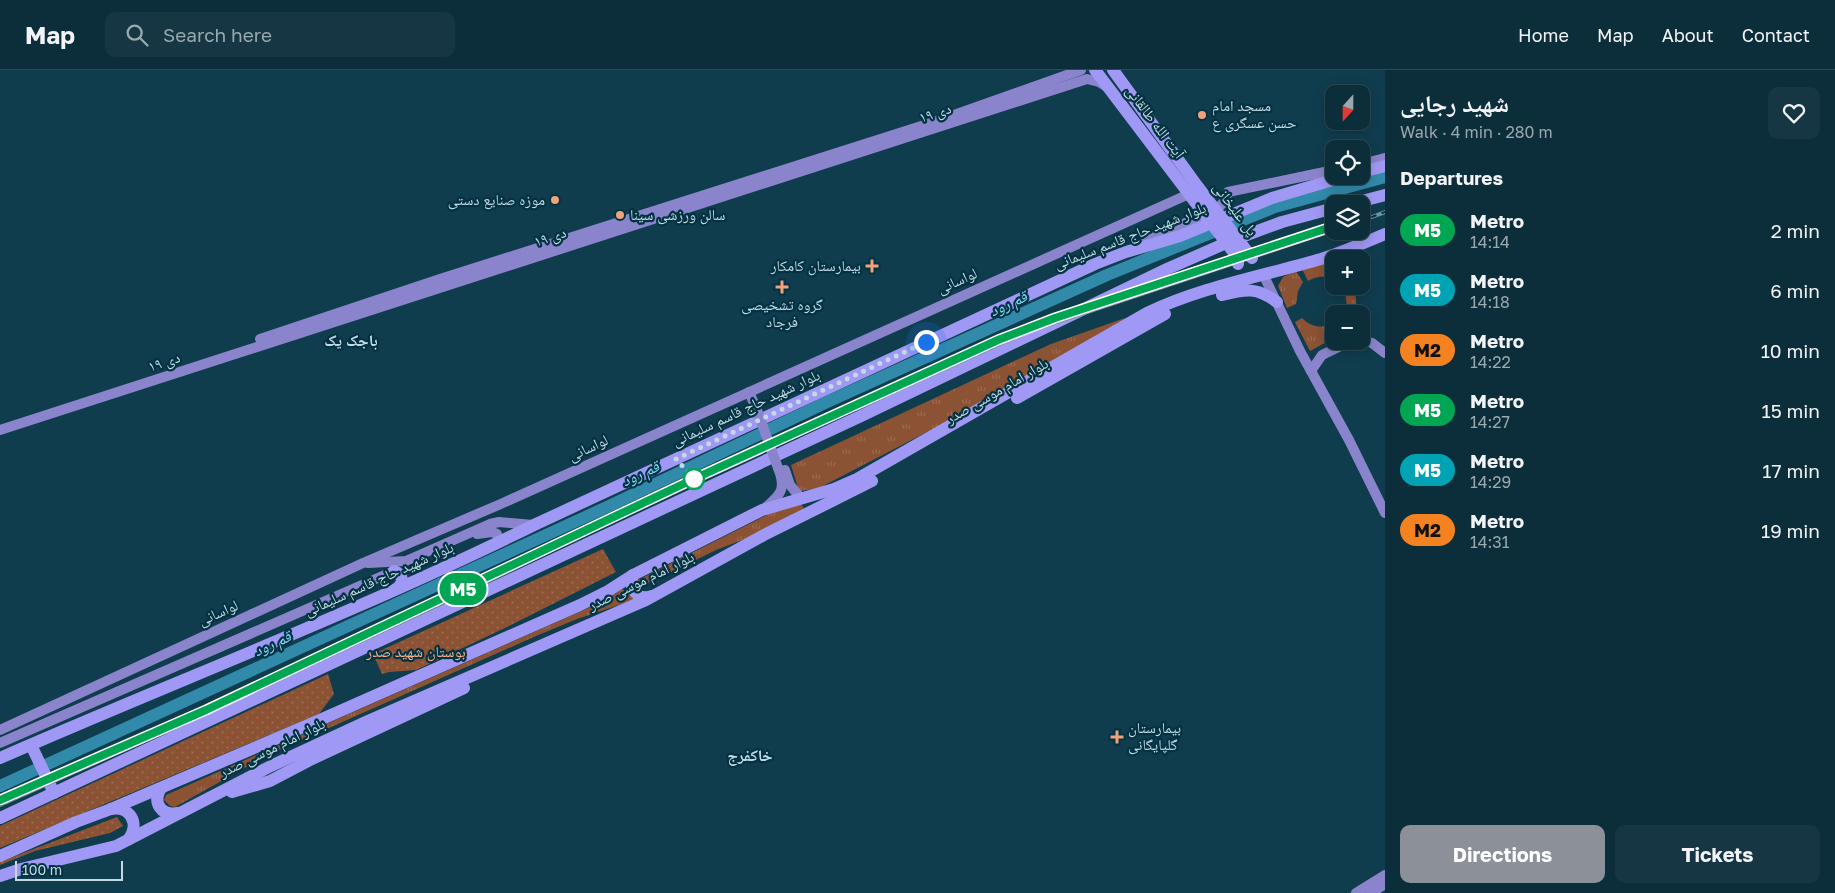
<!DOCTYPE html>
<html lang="en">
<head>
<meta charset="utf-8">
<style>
  :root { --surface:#0c2e3a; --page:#153642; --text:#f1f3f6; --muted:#9aa8af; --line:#2c4a54; --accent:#8c9099 }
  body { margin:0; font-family:"Golos Text","Noto Naskh Arabic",sans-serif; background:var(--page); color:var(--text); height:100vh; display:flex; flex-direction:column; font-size:19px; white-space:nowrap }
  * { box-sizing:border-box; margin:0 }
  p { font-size:16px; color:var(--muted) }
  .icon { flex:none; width:28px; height:28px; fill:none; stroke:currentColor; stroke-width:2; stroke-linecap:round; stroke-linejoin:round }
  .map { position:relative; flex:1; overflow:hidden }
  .side { display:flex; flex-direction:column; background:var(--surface); width:450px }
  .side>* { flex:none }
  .badge { padding:0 10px; border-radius:16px; font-size:18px; line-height:32px }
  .needle { width:32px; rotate:201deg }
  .controls { position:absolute; left:1325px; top:15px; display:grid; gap:10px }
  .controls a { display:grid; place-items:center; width:45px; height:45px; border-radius:10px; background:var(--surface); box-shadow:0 2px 12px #0003,0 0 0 1px var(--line); font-size:25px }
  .scale { position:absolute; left:15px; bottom:12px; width:108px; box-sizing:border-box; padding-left:5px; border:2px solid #c3dae4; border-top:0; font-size:14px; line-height:18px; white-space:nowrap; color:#c3dae4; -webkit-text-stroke:4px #033343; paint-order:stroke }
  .you { position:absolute; width:25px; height:25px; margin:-12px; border:4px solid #fff; border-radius:50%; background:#1a73e8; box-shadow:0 0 0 8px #1a73e833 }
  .map>.badge { position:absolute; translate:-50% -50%; box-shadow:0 0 0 2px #fff }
  h2 { padding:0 15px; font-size:19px; line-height:45px }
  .round { display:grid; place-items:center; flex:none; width:52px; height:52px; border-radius:10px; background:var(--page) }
  .head { display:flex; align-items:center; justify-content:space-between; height:85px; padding:0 15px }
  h1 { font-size:24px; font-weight:700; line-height:38px }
  .primary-button { display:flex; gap:10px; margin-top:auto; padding:10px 15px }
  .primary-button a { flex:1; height:58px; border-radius:10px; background:var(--accent); color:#fff; font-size:20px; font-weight:700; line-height:58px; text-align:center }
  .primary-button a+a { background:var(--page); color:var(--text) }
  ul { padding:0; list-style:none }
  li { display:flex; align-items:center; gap:15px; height:60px; padding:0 15px }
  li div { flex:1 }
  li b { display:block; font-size:19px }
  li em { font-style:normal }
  li .badge { min-width:55px; font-weight:700; text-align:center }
  header { display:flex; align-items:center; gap:30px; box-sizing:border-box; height:70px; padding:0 25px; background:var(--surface); border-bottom:1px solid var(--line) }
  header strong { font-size:24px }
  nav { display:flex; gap:28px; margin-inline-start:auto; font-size:18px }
  .search { width:350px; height:45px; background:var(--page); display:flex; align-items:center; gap:12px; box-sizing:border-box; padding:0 18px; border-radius:10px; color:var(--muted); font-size:19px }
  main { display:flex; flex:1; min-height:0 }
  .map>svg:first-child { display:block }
  .grass { fill:url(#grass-tufts) }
  .park { fill:url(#park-dots) }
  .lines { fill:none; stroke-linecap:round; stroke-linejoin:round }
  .river { stroke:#328aab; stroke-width:12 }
  .secondary { stroke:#8a84cc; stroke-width:10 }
  .primary { stroke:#a098f5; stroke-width:12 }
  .rail-casing { stroke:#7293a0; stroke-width:4 }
  .rail { stroke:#033343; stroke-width:2; stroke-dasharray:5.5; stroke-linecap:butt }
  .secondary-bridge { stroke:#8a84cc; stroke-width:10 }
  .primary-bridge { stroke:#a098f5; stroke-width:12 }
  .line-casing { stroke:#fff; stroke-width:11 }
  .line { stroke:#00a651; stroke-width:8 }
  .walk { stroke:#c3dae4; stroke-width:5; stroke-dasharray:0 9 }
  .poi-dot { fill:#f1a27b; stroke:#033343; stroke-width:2 }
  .stop-dot { fill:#fff; stroke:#00a651; stroke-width:2.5 }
  .labels { text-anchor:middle; stroke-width:4.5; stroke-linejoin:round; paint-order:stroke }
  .poi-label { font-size:15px; fill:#c3dae4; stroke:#033343; text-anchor:start }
  .street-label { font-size:15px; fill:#c3dae4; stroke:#033343 }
  .park-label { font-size:15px; fill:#fbb08c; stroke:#033343 }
  .water-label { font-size:16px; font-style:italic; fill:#7fd9fe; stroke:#033343 }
  .neighbourhood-label { font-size:16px; font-weight:bold; fill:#c3dae4; stroke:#033343 }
</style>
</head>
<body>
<header>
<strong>Map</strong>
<div class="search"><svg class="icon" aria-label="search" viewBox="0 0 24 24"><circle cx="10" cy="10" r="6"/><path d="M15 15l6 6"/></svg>Search here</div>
<nav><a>Home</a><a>Map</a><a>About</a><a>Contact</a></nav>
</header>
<main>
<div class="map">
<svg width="1385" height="823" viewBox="0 0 1385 823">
  <defs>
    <pattern id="grass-tufts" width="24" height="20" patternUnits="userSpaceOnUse" patternTransform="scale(1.25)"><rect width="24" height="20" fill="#8c5234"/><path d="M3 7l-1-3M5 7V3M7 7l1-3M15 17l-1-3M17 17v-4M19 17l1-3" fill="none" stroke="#9b6a51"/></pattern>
    <pattern id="park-dots" width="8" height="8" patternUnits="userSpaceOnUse" patternTransform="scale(1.25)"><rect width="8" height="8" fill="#8c5234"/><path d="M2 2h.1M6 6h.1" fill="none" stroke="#9b6a51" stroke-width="1.8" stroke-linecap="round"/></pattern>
  </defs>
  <rect width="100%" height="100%" fill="#103d4e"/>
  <g class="grass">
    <path d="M1352 180 1354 189H1334V209C1325 205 1317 206 1308 211L1301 197Z"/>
    <path d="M1296 201 1303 212 1298 221 1296 234 1287 238 1278 216 1283 207Z"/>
    <path d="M1355 219 1357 244H1344L1347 236 1345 222Z"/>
    <path d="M1125 248 1118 255 954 348 817 419 799 421 791 395 1051 274Z"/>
    <path d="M1302 248C1309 255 1317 258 1326 256L1332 269 1310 281 1295 252Z"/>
    <path d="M800 433 804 438 761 463 716 480 639 518 637 517 638 510 779 439Z"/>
    <path d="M622 519 632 527 637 529 577 549 536 566 266 686 175 737 170 736 164 730 166 725 577 543 606 530Z"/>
  </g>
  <g class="park">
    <path d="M603 479 616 502 507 557 416 600 389 602 382 604 373 584Z"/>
    <path d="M328 604 334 624 319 644 0 778V756Z"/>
    <path d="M117 747 123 756 110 763 35 781 0 795V792Z"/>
  </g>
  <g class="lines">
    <path class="river" d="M0 716 607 437 827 332 1107 205 1275 137 1385 107"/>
    <g class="secondary">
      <path d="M1361 94 1385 88"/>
      <path d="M1142 173 1218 138 1225 131 1228 122 1334 100"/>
      <path d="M1263 204 1300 281 1349 370 1385 443"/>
      <path d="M260 269 440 209 937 51 1081 0"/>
      <path d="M1361 270 1372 273 1385 283"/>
      <path d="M1311 301 1322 285 1351 271"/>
      <path d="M749 322 757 340"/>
      <path d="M0 360 1087 9 1099 12 1107 17"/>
      <path d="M785 400 790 415 800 427"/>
      <path d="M764 439C780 425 787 420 778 398"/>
      <path d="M477 464 492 462 497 464 500 472"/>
      <path d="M368 493 406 491 490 454 499 452 533 455"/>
      <path d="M0 660 363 493 503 433 1189 124"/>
      <path d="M0 673 394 501"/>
      <path d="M1356 823 1385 805"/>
      <path d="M1371 823 1385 814"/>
    </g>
    <g class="primary">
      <path d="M1095 0 1189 124"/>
      <path d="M1113 0 1198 117"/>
      <path d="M1361 102 1385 96"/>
      <path d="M1351 134 1385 125"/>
      <path d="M1222 225C1246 219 1257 217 1277 232"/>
      <path d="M1017 328 1165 244"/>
      <path d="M394 501C403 504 405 513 396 519"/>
      <path d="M633 505C628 518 637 531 652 526"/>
      <path d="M31 675 54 723"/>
      <path d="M0 688C178 610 360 541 534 455L1095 194 1126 182 1180 166 1272 128 1346 106"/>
      <path d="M161 718C152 733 161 746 178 743"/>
      <path d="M232 722 270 711 312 689 464 618"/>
      <path d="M111 739C130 736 140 753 129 769"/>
      <path d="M0 748 861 346 1167 199 1233 170 1282 152 1334 138"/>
      <path d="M0 786 76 752 111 739 322 649 580 535 608 521 633 505 762 440 834 419 857 409 1147 243C1201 217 1263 206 1321 189 1343 182 1364 173 1385 164"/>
      <path d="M0 806 21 799 116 776 271 696 368 651 646 530 764 465 872 411"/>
    </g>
    <g class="rail-casing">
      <g id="rail">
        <path d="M1361 151 1385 142"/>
        <path d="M0 735 207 643 457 526 699 409 1000 274 1039 258 1334 160"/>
      </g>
    </g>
    <use href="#rail" class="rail"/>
    <path class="secondary-bridge" d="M757 340 778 398"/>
    <g class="primary-bridge">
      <path d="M1198 117 1252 188"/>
      <path d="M1189 124 1238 188V194"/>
    </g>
  </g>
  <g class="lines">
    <g class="line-casing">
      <path id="line" d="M0 730 206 640 698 407 998 270 1055 248 1334 156"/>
    </g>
    <use href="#line" class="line"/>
    <path class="walk" d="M694 409 676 389 926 272"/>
  </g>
  <g class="poi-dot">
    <circle cx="1202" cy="45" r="5"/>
    <circle cx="555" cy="130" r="5"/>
    <circle cx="620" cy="145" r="5"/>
    <path d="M869.5 188.5h5v5h5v5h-5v5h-5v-5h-5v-5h5z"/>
    <path d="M779.5 209.5h5v5h5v5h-5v5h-5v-5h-5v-5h5z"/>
    <path d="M1114.5 659.5h5v5h5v5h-5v5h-5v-5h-5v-5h5z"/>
  </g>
  <circle class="stop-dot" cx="694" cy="409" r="10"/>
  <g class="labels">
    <g class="poi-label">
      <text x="1212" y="41">مسجد امام<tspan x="1212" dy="17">حسن عسگری ع</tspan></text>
      <text x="545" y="135" text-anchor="end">موزه صنایع دستی</text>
      <text x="630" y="150">سالن ورزشی سینا</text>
      <text x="861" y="201" text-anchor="end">بیمارستان کامکار</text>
      <text x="782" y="240" text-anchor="middle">گروه تشخیصی<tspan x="782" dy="17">فرجاد</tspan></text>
      <text x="1128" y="663">بیمارستان<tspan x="1128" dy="17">گلپایگانی</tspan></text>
    </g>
    <g class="street-label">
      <text transform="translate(935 43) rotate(-18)" y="5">۱۹ دی</text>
      <text transform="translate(1155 52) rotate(53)" y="5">آیت الله طالقانی</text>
      <text transform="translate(1235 139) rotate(53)" y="5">پل علیخانی</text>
      <text transform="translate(1130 166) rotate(-21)" y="5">بلوار شهید حاج قاسم سلیمانی</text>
      <text transform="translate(550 167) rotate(-18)" y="5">۱۹ دی</text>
      <text transform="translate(957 211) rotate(-24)" y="5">لواسانی</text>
      <text transform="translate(164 292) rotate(-18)" y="5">۱۹ دی</text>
      <text transform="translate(997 321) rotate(-30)" y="5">بلوار امام موسی صدر</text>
      <text transform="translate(746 338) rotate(-25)" y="5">بلوار شهید حاج قاسم سلیمانی</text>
      <text transform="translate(588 378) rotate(-25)" y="5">لواسانی</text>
      <text transform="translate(379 509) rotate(-24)" y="5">بلوار شهید حاج قاسم سلیمانی</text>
      <text transform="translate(641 511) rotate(-26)" y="5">بلوار امام موسی صدر</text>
      <text transform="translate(218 543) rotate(-24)" y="5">لواسانی</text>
      <text transform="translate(272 678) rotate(-26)" y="5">بلوار امام موسی صدر</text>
    </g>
    <g class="park-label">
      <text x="416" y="587">بوستان شهید صدر</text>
    </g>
    <g class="water-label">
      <text transform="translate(1008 233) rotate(-25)" y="6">قم رود</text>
      <text transform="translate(640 403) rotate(-25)" y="6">قم رود</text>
      <text transform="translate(272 573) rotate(-25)" y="6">قم رود</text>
    </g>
    <g class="neighbourhood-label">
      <text x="351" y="276">باجک یک</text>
      <text x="750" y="691">خاکفرج</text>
    </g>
  </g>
</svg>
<div class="controls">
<a><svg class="needle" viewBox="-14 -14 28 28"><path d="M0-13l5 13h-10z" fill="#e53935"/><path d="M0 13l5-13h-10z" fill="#9aa8af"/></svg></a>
<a><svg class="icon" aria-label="locate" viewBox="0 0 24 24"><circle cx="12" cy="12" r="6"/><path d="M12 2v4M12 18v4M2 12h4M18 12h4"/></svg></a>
<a><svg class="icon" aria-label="layers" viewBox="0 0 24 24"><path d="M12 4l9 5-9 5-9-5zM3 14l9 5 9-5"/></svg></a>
<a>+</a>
<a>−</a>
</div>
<div class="scale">100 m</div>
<div class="you" style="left:926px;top:272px"></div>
<b class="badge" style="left:463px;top:519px;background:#00a651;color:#fff">M5</b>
</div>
<section class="side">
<div class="head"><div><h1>شهید رجایی</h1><p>Walk · 4 min · 280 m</p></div><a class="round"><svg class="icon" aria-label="heart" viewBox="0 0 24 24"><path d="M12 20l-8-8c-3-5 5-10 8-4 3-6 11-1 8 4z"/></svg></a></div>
<h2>Departures</h2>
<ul>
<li><span class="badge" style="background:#00a651;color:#fff">M5</span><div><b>Metro</b><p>14:14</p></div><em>2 min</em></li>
<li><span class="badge" style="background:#00a3b4;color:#fff">M5</span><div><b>Metro</b><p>14:18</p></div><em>6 min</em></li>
<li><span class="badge" style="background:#f58220;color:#111">M2</span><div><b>Metro</b><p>14:22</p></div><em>10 min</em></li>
<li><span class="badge" style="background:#00a651;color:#fff">M5</span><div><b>Metro</b><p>14:27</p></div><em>15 min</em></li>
<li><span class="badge" style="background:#00a3b4;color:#fff">M5</span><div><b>Metro</b><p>14:29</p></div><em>17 min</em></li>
<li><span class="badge" style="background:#f58220;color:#111">M2</span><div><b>Metro</b><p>14:31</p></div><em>19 min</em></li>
</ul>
<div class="primary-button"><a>Directions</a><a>Tickets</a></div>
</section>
</main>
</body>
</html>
